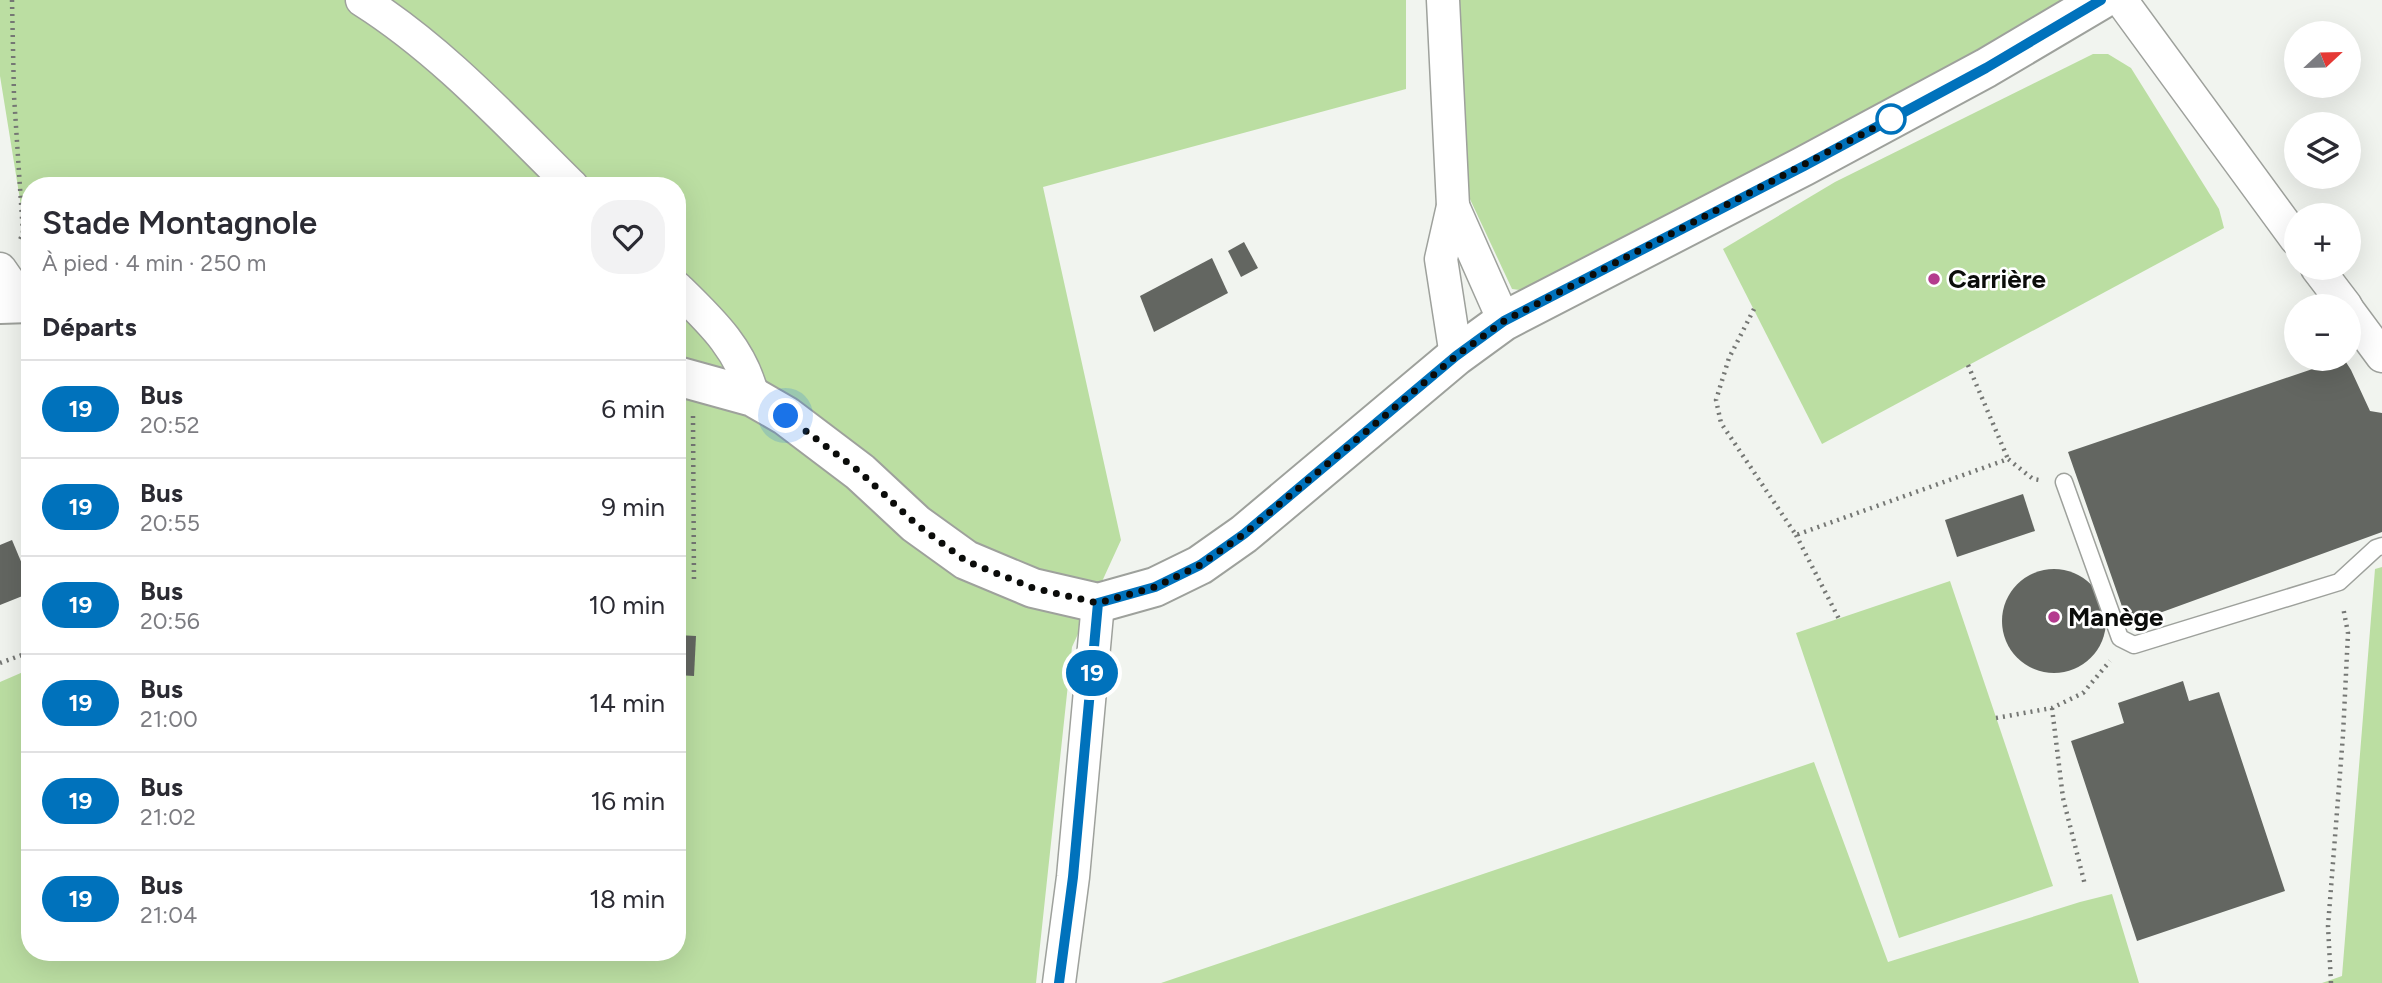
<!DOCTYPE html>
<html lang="fr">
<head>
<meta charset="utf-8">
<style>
  :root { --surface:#fff; --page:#f2f2f3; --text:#2b2b33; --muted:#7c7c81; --line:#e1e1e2 }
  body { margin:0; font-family:Figtree,sans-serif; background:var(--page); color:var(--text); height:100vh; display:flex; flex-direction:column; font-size:26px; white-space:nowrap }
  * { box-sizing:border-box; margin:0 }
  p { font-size:23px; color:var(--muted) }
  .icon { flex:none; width:38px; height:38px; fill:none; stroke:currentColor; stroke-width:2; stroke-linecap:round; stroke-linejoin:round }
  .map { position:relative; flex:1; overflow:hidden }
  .side { position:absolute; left:21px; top:177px; width:665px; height:784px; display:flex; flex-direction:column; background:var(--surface); border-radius:28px; box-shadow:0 7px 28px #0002 }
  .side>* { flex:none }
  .badge { padding:0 14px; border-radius:23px; font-size:24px; line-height:46px }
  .needle { width:46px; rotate:68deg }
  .buttons { position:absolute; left:2284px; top:21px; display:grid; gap:14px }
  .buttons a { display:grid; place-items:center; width:77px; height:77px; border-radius:50%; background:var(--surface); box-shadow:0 7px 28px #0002; font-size:35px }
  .you { position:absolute; width:35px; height:35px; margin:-18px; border:5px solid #fff; border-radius:50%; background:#1a73e8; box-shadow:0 0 0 10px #1a73e833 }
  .map>.badge { position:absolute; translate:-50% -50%; box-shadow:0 0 0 4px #fff }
  h2 { padding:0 21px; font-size:26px; line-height:63px }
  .round { display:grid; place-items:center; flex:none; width:74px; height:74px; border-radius:28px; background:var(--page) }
  .overview { display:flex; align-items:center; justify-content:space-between; height:119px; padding:0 21px }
  h1 { font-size:33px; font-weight:600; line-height:52px }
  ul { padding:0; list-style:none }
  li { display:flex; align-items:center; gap:21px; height:98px; padding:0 21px; border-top:2px solid var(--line) }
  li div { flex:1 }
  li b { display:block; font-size:26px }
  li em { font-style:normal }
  li .badge { min-width:77px; font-weight:700; text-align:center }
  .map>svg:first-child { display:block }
  .green { fill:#bbdea2 }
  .building { fill:#636661 }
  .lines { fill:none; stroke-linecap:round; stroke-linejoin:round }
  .service-casing { stroke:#9ea19c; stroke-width:19 }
  .minor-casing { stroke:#9ea19c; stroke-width:35 }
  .tertiary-casing { stroke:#9ea19c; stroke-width:42 }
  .path { stroke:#757774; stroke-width:4.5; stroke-dasharray:2 5; stroke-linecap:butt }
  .service { stroke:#fff; stroke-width:16 }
  .minor { stroke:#fff; stroke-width:32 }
  .tertiary { stroke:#fff; stroke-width:38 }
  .line-casing { stroke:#fff; stroke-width:16 }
  .line { stroke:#0072bc; stroke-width:10 }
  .walk { stroke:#0b0c0a; stroke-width:7; stroke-dasharray:0 12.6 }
  .stop-dot { fill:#fff; stroke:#0072bc; stroke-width:3.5 }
  .poi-dot { fill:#b43b8e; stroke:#fff; stroke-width:2.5 }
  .labels { text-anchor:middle; stroke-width:5; stroke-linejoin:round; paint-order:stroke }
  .poi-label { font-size:26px; font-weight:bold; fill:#0b0c0a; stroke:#fff; text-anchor:start }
</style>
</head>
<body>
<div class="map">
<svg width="2382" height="983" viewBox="0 0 2382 983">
  <rect width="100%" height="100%" fill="#f1f4ef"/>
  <g class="green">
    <path d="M0 0H1406V89L1043 187 1121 540 1072 647 1036 983H0V682L30 669V952H677V186H30V222L22 212 0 76Z"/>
    <path d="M1458 0H2080L1551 294 1512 289 1469 197Z"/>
    <path d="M2093 54H2108L2131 68 2219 209 2224 228 1822 444 1723 249 1835 182Z"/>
    <path d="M2382 567V983H2322L2342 976 2375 569Z"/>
    <path d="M1950 581 2053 886 1899 938 1796 633Z"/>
    <path d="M1814 762 1888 962 2080 902 2112 894 2139 983H1161Z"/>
  </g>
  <g class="building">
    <path d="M1244 242 1258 268 1241 277 1228 251Z"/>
    <path d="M1212 258 1228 293 1154 332 1140 296Z"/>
    <path d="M2342 359H2344L2351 370 2370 411 2382 413V532L2154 615H2125L2068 452Z"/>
    <path d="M2023 494 2035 531 1957 557 1945 520Z"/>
    <path d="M12 540 30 583V593L0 605V545Z"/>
    <circle cx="2054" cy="621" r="52"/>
    <path d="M677 635 696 636 694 676 677 675Z"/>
    <path d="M2183 681 2189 701 2219 692 2285 891 2137 941 2071 741 2124 723 2118 703Z"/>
  </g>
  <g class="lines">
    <g class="service-casing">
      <path id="service" d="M2064 482 2120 638 2134 645 2339 582 2376 548 2382 546"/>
    </g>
    <g class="minor-casing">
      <g id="minor">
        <path d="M362 0C441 50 505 120 572 186"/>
        <path d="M1443 0 1453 206 1441 259 1456 356"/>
        <path d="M2121 0 2296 239"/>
        <path d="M1453 206 1504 321"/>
        <path d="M2317 268 2346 306"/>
        <path d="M0 269 23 302"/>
        <path d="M677 288C711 321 742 350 753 397"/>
        <path d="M2348 310 2382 356"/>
        <path d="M1059 983 1073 877 1098 603"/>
      </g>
    </g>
    <g class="tertiary-casing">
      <g id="tertiary">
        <path d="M0 304 30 303"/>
        <path d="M677 376 753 397 786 416 860 472 916 524 966 560 1033 588 1098 603 1155 587 1200 565 1244 534 1456 356 1504 321 1804 166 1986 68 2101 0"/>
      </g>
    </g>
    <g class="path">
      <path d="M12 0 14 96 23 233 19 242"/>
      <path d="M1754 309 1729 358 1716 400 1721 423 1796 535 2008 459 2033 479 2039 480"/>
      <path d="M1968 365 2008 459"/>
      <path d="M693 416 694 583"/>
      <path d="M1796 535 1839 619"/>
      <path d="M0 663 30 652"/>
      <path d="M2052 708 2063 798 2085 885"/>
      <path d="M1996 718 2052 708 2083 693 2110 661"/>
      <path d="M2331 983 2328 926 2343 735 2348 633 2343 607"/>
    </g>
    <use href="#service" class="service"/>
    <use href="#minor" class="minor"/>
    <use href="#tertiary" class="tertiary"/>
  </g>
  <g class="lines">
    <g class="line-casing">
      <path id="line" d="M1059 983 1073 877 1098 603 1155 587 1200 565 1244 534 1456 356 1504 321 1804 166 1986 68 2101 0"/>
    </g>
    <use href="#line" class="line"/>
    <path class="walk" d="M786 416 860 472 916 524 966 561 1033 588 1098 603 1155 587 1200 565 1244 534 1456 356 1504 321 1895 117 1891 119"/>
  </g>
  <circle class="stop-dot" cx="1891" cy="119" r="14"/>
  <g class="poi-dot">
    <circle cx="1934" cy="279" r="7"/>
    <circle cx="2054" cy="617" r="7"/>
  </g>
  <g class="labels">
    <g class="poi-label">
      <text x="1948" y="288">Carrière</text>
      <text x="2068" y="626">Manège</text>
    </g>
  </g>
</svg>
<div class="buttons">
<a><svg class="needle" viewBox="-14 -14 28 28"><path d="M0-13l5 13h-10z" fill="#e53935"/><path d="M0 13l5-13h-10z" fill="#7c7c81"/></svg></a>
<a><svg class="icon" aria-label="layers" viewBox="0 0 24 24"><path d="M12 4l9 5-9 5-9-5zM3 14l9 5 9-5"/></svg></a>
<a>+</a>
<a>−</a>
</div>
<div class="you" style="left:786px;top:416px"></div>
<b class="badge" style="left:1092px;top:673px;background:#0072bc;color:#fff">19</b>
<section class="side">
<div class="overview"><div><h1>Stade Montagnole</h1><p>À pied · 4 min · 250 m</p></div><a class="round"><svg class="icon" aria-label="heart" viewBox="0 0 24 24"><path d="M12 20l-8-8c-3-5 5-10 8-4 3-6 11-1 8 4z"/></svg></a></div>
<h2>Départs</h2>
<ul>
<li><span class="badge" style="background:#0072bc;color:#fff">19</span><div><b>Bus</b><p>20:52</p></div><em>6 min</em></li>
<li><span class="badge" style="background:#0072bc;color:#fff">19</span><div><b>Bus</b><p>20:55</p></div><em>9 min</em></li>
<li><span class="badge" style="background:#0072bc;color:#fff">19</span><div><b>Bus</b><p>20:56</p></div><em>10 min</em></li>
<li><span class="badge" style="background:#0072bc;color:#fff">19</span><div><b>Bus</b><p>21:00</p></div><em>14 min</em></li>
<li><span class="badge" style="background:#0072bc;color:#fff">19</span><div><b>Bus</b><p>21:02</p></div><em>16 min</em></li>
<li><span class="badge" style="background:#0072bc;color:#fff">19</span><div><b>Bus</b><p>21:04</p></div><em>18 min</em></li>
</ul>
</section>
</div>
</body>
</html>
